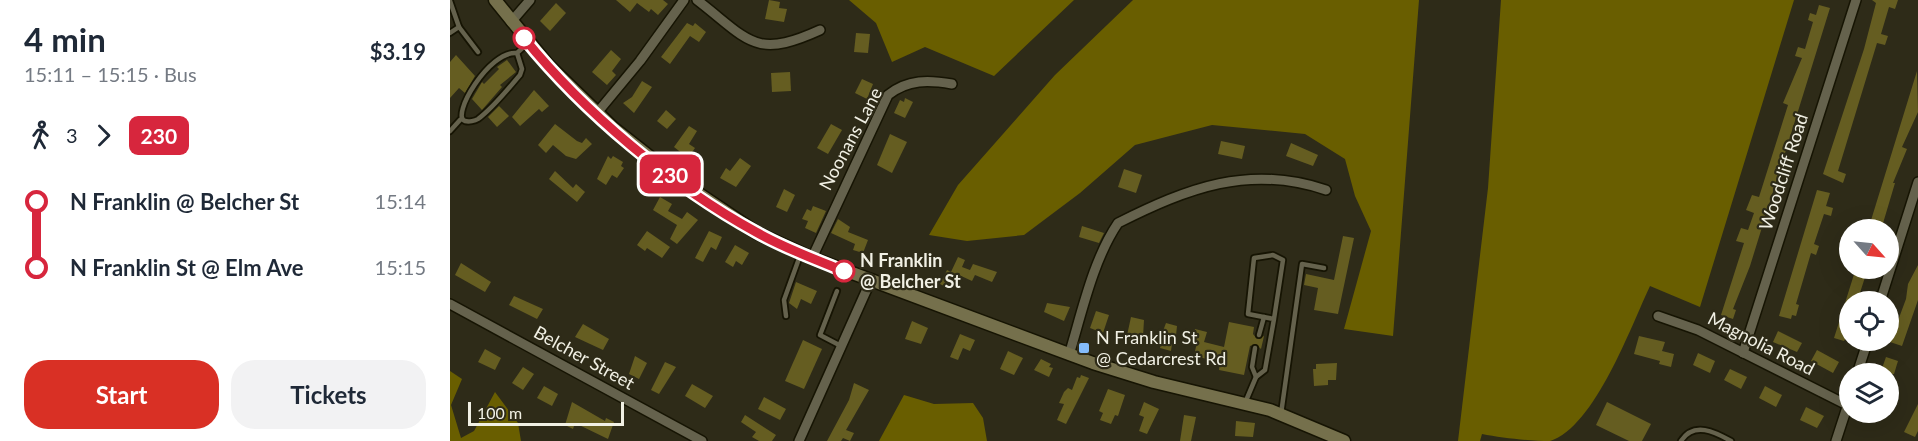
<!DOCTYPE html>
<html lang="en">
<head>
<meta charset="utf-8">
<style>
  :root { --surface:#fff; --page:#f2f2f3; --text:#1f2937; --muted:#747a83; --accent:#d93025 }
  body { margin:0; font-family:Lato,sans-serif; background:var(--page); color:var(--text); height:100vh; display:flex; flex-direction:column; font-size:22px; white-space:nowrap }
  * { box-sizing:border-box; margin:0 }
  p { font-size:20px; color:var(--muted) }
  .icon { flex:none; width:33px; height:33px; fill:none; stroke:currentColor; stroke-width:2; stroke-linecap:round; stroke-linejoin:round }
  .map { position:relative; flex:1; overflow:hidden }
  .details { display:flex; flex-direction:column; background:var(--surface); width:450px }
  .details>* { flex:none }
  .badge { padding:0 12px; border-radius:9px; font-size:21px; line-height:39px }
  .needle { width:39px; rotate:117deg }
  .fabs { position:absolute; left:1389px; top:219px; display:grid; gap:12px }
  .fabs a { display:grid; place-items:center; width:60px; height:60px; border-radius:50%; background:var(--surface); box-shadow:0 6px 24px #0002; font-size:30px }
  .scale { position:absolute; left:18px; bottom:15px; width:156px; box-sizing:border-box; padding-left:6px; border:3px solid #f1f0e4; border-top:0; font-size:16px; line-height:21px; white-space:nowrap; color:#f1f0e4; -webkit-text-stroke:4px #2e2b18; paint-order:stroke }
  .map>.badge { position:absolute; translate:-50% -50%; box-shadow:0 0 0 3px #fff }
  .legs { display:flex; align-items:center; gap:9px; height:66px; padding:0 24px; font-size:20px }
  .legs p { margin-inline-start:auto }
  .headline { display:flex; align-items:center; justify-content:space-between; height:102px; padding:0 24px }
  h1 { font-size:33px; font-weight:700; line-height:45px }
  .cta { display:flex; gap:12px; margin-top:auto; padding:12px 24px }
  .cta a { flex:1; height:69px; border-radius:24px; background:var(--accent); color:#fff; font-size:24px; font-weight:700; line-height:69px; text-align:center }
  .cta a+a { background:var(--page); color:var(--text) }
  ul { padding:0 24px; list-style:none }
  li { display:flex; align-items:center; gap:21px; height:66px; font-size:22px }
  li i { display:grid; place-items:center; width:9px; height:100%; margin:0 8px; background:currentColor }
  li i::after { content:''; width:15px; height:15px; margin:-8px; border:4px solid; border-radius:50%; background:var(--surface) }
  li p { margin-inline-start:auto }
  li:first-child i { background:linear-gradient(#0000 50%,currentColor 0) }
  li:last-child i { background:linear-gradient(currentColor 50%,#0000 0) }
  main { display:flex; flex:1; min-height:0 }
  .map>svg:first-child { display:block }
  .forest { fill:#695e00 }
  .building { fill:#655d21 }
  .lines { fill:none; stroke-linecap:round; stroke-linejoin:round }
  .service-casing { stroke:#161403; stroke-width:8 }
  .minor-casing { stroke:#161403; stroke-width:12 }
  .secondary-casing { stroke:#161403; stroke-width:15 }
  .service { stroke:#65624d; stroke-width:4.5 }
  .minor { stroke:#65624d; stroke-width:9 }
  .secondary { stroke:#75704c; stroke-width:12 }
  .line-1-casing { stroke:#fff; stroke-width:14 }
  .line-1 { stroke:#d7263d; stroke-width:9 }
  .stop-1-dot { fill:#fff; stroke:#d7263d; stroke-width:3 }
  .poi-dot { fill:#84bcfb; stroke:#2e2b18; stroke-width:2 }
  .labels { text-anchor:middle; stroke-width:4.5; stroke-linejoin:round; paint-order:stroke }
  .street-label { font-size:18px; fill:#f1f0e4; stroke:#2e2b18 }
  .stop-label { font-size:18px; font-weight:bold; fill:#f1f0e4; stroke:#2e2b18; text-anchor:start }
  .poi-label { font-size:18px; fill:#f1f0e4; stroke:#2e2b18; text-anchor:start }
</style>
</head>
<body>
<main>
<section class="details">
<div class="headline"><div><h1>4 min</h1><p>15:11 – 15:15 · Bus</p></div><b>$3.19</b></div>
<div class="legs"><svg class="icon" aria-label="walk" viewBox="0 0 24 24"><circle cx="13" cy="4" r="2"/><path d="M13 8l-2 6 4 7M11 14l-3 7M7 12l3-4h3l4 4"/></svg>3<svg class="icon" aria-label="forward" viewBox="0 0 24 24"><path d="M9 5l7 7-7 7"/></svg><b class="badge" style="background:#d7263d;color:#fff">230</b></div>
<ul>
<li><i style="color:#d7263d"></i><b>N Franklin @ Belcher St</b><p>15:14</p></li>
<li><i style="color:#d7263d"></i><b>N Franklin St @ Elm Ave</b><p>15:15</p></li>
</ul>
<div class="cta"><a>Start</a><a>Tickets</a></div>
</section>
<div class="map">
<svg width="1468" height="441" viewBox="0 0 1468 441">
  <rect width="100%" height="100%" fill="#2e2b18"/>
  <g class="forest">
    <path d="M399 0H624L544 76 475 47 442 62 426 23Z"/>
    <path d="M683 0H969L943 336 894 329 921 231 905 196 895 159 855 134 762 125 685 145 630 193 574 235 517 241 479 235 508 185 605 75Z"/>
    <path d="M1051 0H1344L1250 307 1200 286C1181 326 1145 427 1100 441 1080 441 1052 438 1032 434L1030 441H1008L1038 188Z"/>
    <path d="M0 371 12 379 1 405 11 438 24 431 45 392 68 423 71 441H0Z"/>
    <path d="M454 395 484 404 523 403 533 418 537 441H429Z"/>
  </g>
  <g class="building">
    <path d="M166 0H213L218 4 208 15 201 9 199 12 187 3 180 12Z"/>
    <path d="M319 0 330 2 329 8 337 9 334 22 315 19Z"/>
    <path d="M1422 0H1448L1445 9 1439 7 1431 34 1438 36 1435 45 1427 43 1388 171 1396 174 1393 183 1373 174 1414 49 1426 3Z"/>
    <path d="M106 3 116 13 100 31 90 21Z"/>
    <path d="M1369 5 1380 8 1300 266 1283 309 1286 310 1283 319 1271 315 1294 243 1286 241 1291 228 1298 230 1304 213 1296 210 1302 195 1309 197 1338 105 1333 103 1352 58 1345 56 1348 47 1355 49 1363 22 1358 20 1360 13 1366 15Z"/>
    <path d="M237 23 243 26 245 23 256 32 249 42 240 36 220 64 211 57Z"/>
    <path d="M406 33 420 34 418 53 404 52Z"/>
    <path d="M161 50 171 59 162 71 166 75 157 85 142 72Z"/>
    <path d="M6 55 25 76 15 93 9 88 0 98V62Z"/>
    <path d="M57 60 66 72 50 85 52 87 32 110 22 99 32 82 34 84 49 69 47 67Z"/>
    <path d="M1467 71 1468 112 1452 147 1457 149 1443 183H1445L1431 230H1418Z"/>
    <path d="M340 72 341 91 322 92 321 73Z"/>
    <path d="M412 79 423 84 417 99 405 93Z"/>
    <path d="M192 81 202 87 184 113 173 103 182 97Z"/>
    <path d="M84 90 99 106 92 112 89 109 70 126 62 117Z"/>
    <path d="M455 98 463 102 455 118 444 113 450 100 454 102Z"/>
    <path d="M49 106 59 116 47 127 38 117Z"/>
    <path d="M216 110 226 119 217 129 207 121Z"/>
    <path d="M105 124 127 141 132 143 136 138 142 144 126 159 116 156 103 145 96 153 88 145Z"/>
    <path d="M381 124 392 130 378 154 367 148Z"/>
    <path d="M239 126 247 131 239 144 245 148 238 158 224 147Z"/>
    <path d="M440 134 457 142 442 173 427 165Z"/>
    <path d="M771 141 795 146 792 159 768 154Z"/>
    <path d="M841 143 868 155 863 166 836 156Z"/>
    <path d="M158 156 161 159 163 156 173 162 171 166 174 168 167 178 162 175 156 185 147 179Z"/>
    <path d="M290 158 301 166 286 187 270 178 276 168 280 171Z"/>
    <path d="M674 169 692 175 686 193 668 187Z"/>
    <path d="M105 171 123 188 126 184 135 192 127 202 99 179Z"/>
    <path d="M334 189 345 195 337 212 326 207Z"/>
    <path d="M1367 190 1380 193 1376 206 1383 208 1381 216 1374 214 1364 244 1369 246 1366 255 1361 253 1346 304 1349 305 1346 316 1342 315 1341 319 1329 316Z"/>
    <path d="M210 197 222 204 218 211 232 219 237 212 248 220 227 244 220 239 227 225 203 210Z"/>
    <path d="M363 206 376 211 366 233 355 228 358 221 352 219 357 209 361 211Z"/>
    <path d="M388 219 400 227 398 232 418 240 413 253 403 250 405 244 381 233Z"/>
    <path d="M632 226 654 233 649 243 629 237Z"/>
    <path d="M197 231 220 247 212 258 197 248 195 251 187 245Z"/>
    <path d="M259 231 272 237 266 250 261 247 253 262 245 258Z"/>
    <path d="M893 236 904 238 888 314 864 310 868 288 854 285 856 274 884 280Z"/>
    <path d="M285 245 299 253 292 265 286 261 283 267 275 262Z"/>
    <path d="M508 257 515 260 512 267 520 270 523 264 547 272 542 282 525 275 522 281 509 275 502 290 490 284 497 270 501 272Z"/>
    <path d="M11 263 41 282 35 292 5 275Z"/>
    <path d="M1468 265V300L1452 346 1440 342 1456 299 1458 284Z"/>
    <path d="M1406 268H1418L1407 302H1400V331L1394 341 1384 338Z"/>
    <path d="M346 282 367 291 361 304 351 299 347 309 339 303Z"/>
    <path d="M64 296 93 309 87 319 59 305Z"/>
    <path d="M597 303 620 307 614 321 594 312Z"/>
    <path d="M646 311 659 315 653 333 640 328Z"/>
    <path d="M681 317 694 320 693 337 690 336 689 342 676 340Z"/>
    <path d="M462 321 478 328 471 344 455 339Z"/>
    <path d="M779 322 804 327 803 334 807 339 814 336 811 349 806 344 800 346 794 375 769 370 770 362 744 356 747 342 742 341 745 329 757 332 754 342 774 347Z"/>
    <path d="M716 323 727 326 725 345 722 344 721 351 710 348 713 339H710Z"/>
    <path d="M133 324 159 339 153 350 125 337Z"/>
    <path d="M1328 331 1352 343 1347 352 1323 342Z"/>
    <path d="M510 334 525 340 520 351 513 348 508 360 500 357Z"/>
    <path d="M1189 336 1215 342 1212 351 1224 354 1221 367 1209 364 1210 361 1184 354Z"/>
    <path d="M353 340 372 349 354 389 335 381Z"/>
    <path d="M35 349 51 358 45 370 28 362Z"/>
    <path d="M1367 350 1389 362 1383 373 1361 361Z"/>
    <path d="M558 351 573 358 564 375 550 369Z"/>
    <path d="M1248 353 1265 361 1260 373 1243 365Z"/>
    <path d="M185 356 197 363 189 379 179 374Z"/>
    <path d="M1436 357 1448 361 1444 374H1430Z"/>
    <path d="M591 359 601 364 599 367 603 368 599 377 584 370Z"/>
    <path d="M215 362 226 367 209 394 201 390Z"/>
    <path d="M887 363 886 380H878V385L864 386 863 369H866V364Z"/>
    <path d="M73 367 84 374 73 390 62 383Z"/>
    <path d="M1280 369 1297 377 1291 389 1274 380Z"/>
    <path d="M631 375 639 378 616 424 607 420 614 404 609 403 614 392 618 388 622 390 627 377 630 378Z"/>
    <path d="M404 383 419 390 396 430 404 433 400 441 393 438 391 441H377L399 400Z"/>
    <path d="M242 384 263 396 255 408 235 396Z"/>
    <path d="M94 386 108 394 102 406 87 398Z"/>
    <path d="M1315 386 1332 395 1326 407 1309 398Z"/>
    <path d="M658 389 675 395 668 416 665 415 661 424 650 420 653 413 649 411Z"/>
    <path d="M314 397 336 409 330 420 308 409Z"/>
    <path d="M122 402 155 421 156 418 164 422 158 439 125 423 123 429 115 425Z"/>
    <path d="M694 402 709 409 697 434 689 431 694 417 689 415Z"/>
    <path d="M1157 402 1201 424 1192 441H1179L1146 425Z"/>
    <path d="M1468 404V431L1465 437 1454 432Z"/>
    <path d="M1356 407 1374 416 1367 428 1350 420Z"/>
    <path d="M295 415 326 435 322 441H309L302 437 306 432 291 422Z"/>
    <path d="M734 415 746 417 741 441H730Z"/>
    <path d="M786 421 805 423 803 437 785 436Z"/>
  </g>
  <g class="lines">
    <g class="service-casing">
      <g id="service">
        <path d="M0 1 9 27 0 33"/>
        <path d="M9 27 28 52"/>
        <path d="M67 53 72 69 70 75C58 89 43 108 28 119 25 121 19 122 15 121 0 117 39 50 67 53L78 43"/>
        <path d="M0 131 10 120"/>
        <path d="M387 291 370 335 391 346"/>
        <path d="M336 316 334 300 351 253"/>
        <path d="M809 335 814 317"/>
        <path d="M805 348 802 367 806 377"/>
        <path d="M795 403 806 377 815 370 824 319 798 314 804 258 823 255 833 260 824 319"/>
        <path d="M831 414 852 264 874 268"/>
        <path d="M1231 441C1244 421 1265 432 1281 441"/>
      </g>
    </g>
    <g class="minor-casing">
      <g id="minor">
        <path d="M247 0C299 40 304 60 370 30"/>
        <path d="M61 22 80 0"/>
        <path d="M147 113 190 61 234 0"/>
        <path d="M362 258 438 95C458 79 479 80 502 84"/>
        <path d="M1430 302 1468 182"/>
        <path d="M0 304 252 441"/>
        <path d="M1208 316 1248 330 1397 405"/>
        <path d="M1293 353 1406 0"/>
        <path d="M619 355C632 312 643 260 668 223 738 188 799 164 876 190"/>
        <path d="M1407 374 1418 340"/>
        <path d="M349 441 421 280"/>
        <path d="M1386 441 1400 398"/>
      </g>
    </g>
    <g class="secondary-casing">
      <path id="secondary" d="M45 0 98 65 163 128 234 184 307 233 362 258 643 363 704 382 820 410 894 441"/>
    </g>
    <use href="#service" class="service"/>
    <use href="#minor" class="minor"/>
    <use href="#secondary" class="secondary"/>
  </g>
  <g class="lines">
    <g class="line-1-casing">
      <path id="line-1" d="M74 38C134 112 222 186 306 232 334 248 364 259 394 271"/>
    </g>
    <use href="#line-1" class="line-1"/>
  </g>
  <g class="stop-1-dot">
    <circle cx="74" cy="38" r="10"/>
    <circle cx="394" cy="271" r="10"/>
  </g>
  <rect class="poi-dot" x="628" y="342" width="12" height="12" rx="3"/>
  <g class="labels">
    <g class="street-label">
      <text transform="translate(401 139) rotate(-62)" y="6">Noonans Lane</text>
      <text transform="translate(1334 172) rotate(-72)" y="6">Woodcliff Road</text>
      <text transform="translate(1311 344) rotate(27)" y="6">Magnolia Road</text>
      <text transform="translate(134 358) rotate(29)" y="6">Belcher Street</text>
    </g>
    <g class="stop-label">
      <text x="410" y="267">N Franklin<tspan x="410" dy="21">@ Belcher St</tspan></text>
    </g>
    <g class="poi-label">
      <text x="646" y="344">N Franklin St<tspan x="646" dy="21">@ Cedarcrest Rd</tspan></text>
    </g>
  </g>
</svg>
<div class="fabs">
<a><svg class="needle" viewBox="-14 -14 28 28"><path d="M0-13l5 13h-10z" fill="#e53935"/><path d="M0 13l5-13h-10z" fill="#747a83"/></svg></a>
<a><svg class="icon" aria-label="locate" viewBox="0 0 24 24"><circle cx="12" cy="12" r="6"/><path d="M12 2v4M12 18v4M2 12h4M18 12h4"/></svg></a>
<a><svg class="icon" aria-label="layers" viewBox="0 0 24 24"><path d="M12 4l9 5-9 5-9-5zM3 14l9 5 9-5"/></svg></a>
</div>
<div class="scale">100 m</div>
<b class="badge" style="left:220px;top:174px;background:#d7263d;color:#fff">230</b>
</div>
</main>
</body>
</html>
